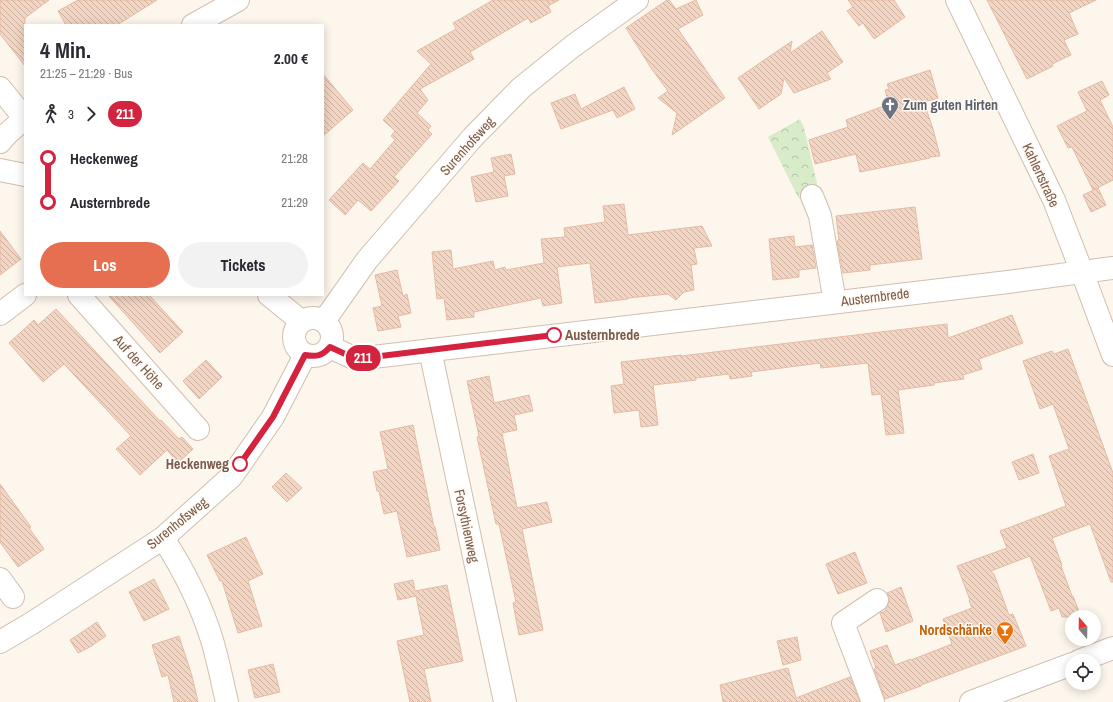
<!DOCTYPE html>
<html lang="de">
<head>
<meta charset="utf-8">
<style>
  :root { --surface:#fff; --page:#f2f2f3; --text:#2b2b33; --muted:#7c7c81; --accent:#e76f51 }
  body { margin:0; font-family:"Archivo Narrow",sans-serif; background:var(--page); color:var(--text); height:100vh; display:flex; flex-direction:column; font-size:15px; white-space:nowrap }
  * { box-sizing:border-box; margin:0 }
  p { font-size:13px; color:var(--muted) }
  .icon { flex:none; width:22px; height:22px; fill:none; stroke:currentColor; stroke-width:2; stroke-linecap:round; stroke-linejoin:round }
  .map { position:relative; flex:1; overflow:hidden }
  .sheet { position:absolute; left:24px; top:24px; width:300px; height:272px; display:flex; flex-direction:column; background:var(--surface); border-radius:0px; box-shadow:0 2px 10px #0003 }
  .sheet>* { flex:none }
  .badge { padding:0 8px; border-radius:13px; font-size:14px; line-height:26px }
  .needle { width:26px; rotate:340deg }
  .tools { position:absolute; left:1065px; top:610px; display:grid; gap:8px }
  .tools a { display:grid; place-items:center; width:36px; height:36px; border-radius:50%; background:var(--surface); box-shadow:0 2px 10px #0003; font-size:20px }
  .map>.badge { position:absolute; translate:-50% -50%; box-shadow:0 0 0 2px #fff }
  .legs { display:flex; align-items:center; gap:6px; height:44px; padding:0 16px; font-size:13px }
  .legs p { margin-inline-start:auto }
  .summary { display:flex; align-items:center; justify-content:space-between; height:68px; padding:0 16px }
  h1 { font-size:22px; font-weight:700; line-height:30px }
  .button { display:flex; gap:8px; margin-top:auto; padding:8px 16px }
  .button a { flex:1; height:46px; border-radius:24px; background:var(--accent); color:#fff; font-size:16px; font-weight:700; line-height:46px; text-align:center }
  .button a+a { background:var(--page); color:var(--text) }
  ul { padding:0 16px; list-style:none }
  li { display:flex; align-items:center; gap:14px; height:44px; font-size:15px }
  li i { display:grid; place-items:center; width:6px; height:100%; margin:0 5px; background:currentColor }
  li i::after { content:''; width:10px; height:10px; margin:-5px; border:3px solid; border-radius:50%; background:var(--surface) }
  li p { margin-inline-start:auto }
  li:first-child i { background:linear-gradient(#0000 50%,currentColor 0) }
  li:last-child i { background:linear-gradient(currentColor 50%,#0000 0) }
  .map>svg:first-child { display:block }
  .forest { fill:url(#forest-crowns) }
  .building { fill:url(#building-back-hatch); stroke:#e6bba3 }
  .lines { fill:none; stroke-linecap:round; stroke-linejoin:round }
  .minor-casing { stroke:#d1beb0; stroke-width:24 }
  .minor { stroke:#fff; stroke-width:22 }
  .line-1-casing { stroke:#fff; stroke-width:9 }
  .line-1 { stroke:#d4233e; stroke-width:6 }
  .stop-1-dot { fill:#fff; stroke:#d4233e; stroke-width:2 }
  .labels { text-anchor:middle; stroke-width:3; stroke-linejoin:round; paint-order:stroke }
  .worship-label { font-size:14px; font-weight:bold; fill:#5b616d; stroke:#fffaf3; text-anchor:start }
  .street-label { font-size:14px; fill:#7a5c4d; stroke:#fffaf3 }
  .stop-label { font-size:14px; font-weight:bold; fill:#7a5c4d; stroke:#fffaf3; text-anchor:start }
  .food-label { font-size:14px; font-weight:bold; fill:#c56008; stroke:#fffaf3; text-anchor:end }
</style>
</head>
<body>
<div class="map">
<svg width="1113" height="702" viewBox="0 0 1113 702">
  <defs>
    <pattern id="forest-crowns" width="20" height="18" patternUnits="userSpaceOnUse"><rect width="20" height="18" fill="#d8ecc9"/><path d="M2 6a3 3 0 1 1 6 0M12 15a3 3 0 1 1 6 0" fill="none" stroke="#b4c2a5"/></pattern>
    <pattern id="building-back-hatch" width="6" height="6" patternUnits="userSpaceOnUse"><rect width="6" height="6" fill="#f3d5c3"/><path d="M-1 5l2 2M0 0l6 6M5-1l2 2" fill="none" stroke="#cab0a1"/></pattern>
  </defs>
  <rect width="100%" height="100%" fill="#fdf6ec"/>
  <path class="forest" d="M800 119 804 128 819 192 799 199 768 137Z"/>
  <g class="building">
    <path d="M0 0H49L25 18V66L0 34Z"/>
    <path d="M78 0H157L117 25H66L58 11Z"/>
    <path d="M493 0H559L548 6 551 12 531 23 528 18 470 52 474 59 420 89 428 100 417 113 431 126 428 130 432 134 394 177 399 181 371 211 358 200 345 215 329 200 363 163 370 169 395 140 391 136 395 131 383 120 431 64 417 51 456 29 453 23Z"/>
    <path d="M667 0H669L676 9 696 0 703 15 678 29 725 98 672 135 677 113 658 98 668 91 651 68 626 28Z"/>
    <path d="M848 0H894L905 17 874 39 863 23 859 26 847 11 853 7Z"/>
    <path d="M987 0H1096L1069 13 1078 34 1064 40 1071 55 1052 64 1053 66 1027 79Z"/>
    <path d="M822 31 843 62 827 73 831 79 794 93 784 78 781 94 759 109 738 78 792 41 790 52V53Z"/>
    <path d="M930 70 938 98 924 102 933 129 940 156 930 157V158L860 172 856 154 815 164 809 140 848 127 846 120 889 104 885 90 889 89 887 84Z"/>
    <path d="M323 74 353 110 323 136Z"/>
    <path d="M1102 81 1109 95 1100 100 1113 127V180L1093 190 1072 147 1068 148 1057 126 1087 111 1078 92Z"/>
    <path d="M624 87 635 109 617 118 613 110 561 129 551 103 575 94 581 109Z"/>
    <path d="M511 154 515 174 504 176 508 196 476 202 471 177 494 172 491 158Z"/>
    <path d="M1098 188 1106 205 1091 212 1083 195Z"/>
    <path d="M624 204 628 235 702 226 712 246 694 248 697 264 691 265 694 290 684 292 676 300 668 294 628 298V299L595 303 590 263 557 267 562 303 543 306 541 298 474 312V317L447 320 444 298 437 299 432 252 451 250 453 269 493 261 495 270 505 267 506 270 544 263 541 239 565 237 564 228 605 222 603 206Z"/>
    <path d="M915 207 922 259 870 265V270L843 273 837 241H839L836 216Z"/>
    <path d="M0 231 21 259 0 275Z"/>
    <path d="M794 236 795 247 812 245 816 268 799 270V277L773 280 769 239Z"/>
    <path d="M397 270 403 296 407 294 411 313 398 316 401 327 378 331 373 308 382 306 375 275Z"/>
    <path d="M108 295H149L183 332 160 353Z"/>
    <path d="M56 309 160 421 161 420 179 439 182 437 193 449 178 463 167 450 140 475 116 449 131 436 64 364 43 382 9 343 34 320 38 325Z"/>
    <path d="M1012 315 1023 343 979 359 982 369 963 375 964 379 934 383V385L898 390 904 433 886 435 881 394 872 395 868 363 821 368 820 363 751 372 752 376 730 379 729 374 696 378V380L653 385 658 425 641 427 639 410 614 413 611 386 624 384 621 362 681 355V356L947 324 948 338Z"/>
    <path d="M1068 349 1113 473V582H1111L1090 524 1052 538 1062 565 1061 566 1072 596H1073L1081 617H1062L1059 608 1051 611 1030 556 991 571 994 574 1009 615 1013 614 1026 646 921 685V686L885 699 874 669 876 668 870 651 887 645 895 665 911 659V660L952 644 943 619 972 608 969 601 970 600 957 566 1007 548 1000 531 1066 506 1049 456 1069 449 1053 404 1040 409 1023 361 1052 351 1054 354Z"/>
    <path d="M206 360 222 377 199 399 183 381Z"/>
    <path d="M489 376 494 403 529 395 533 411 514 415 517 430 502 433 517 508 547 502 552 522 522 529 543 630 519 635 513 603 516 602 499 524H496L477 437 479 436 467 381Z"/>
    <path d="M413 425 434 527H435L440 550 407 557 397 511 384 514 379 491H377L373 472 388 469 380 432Z"/>
    <path d="M1033 454 1039 473 1019 480 1012 462Z"/>
    <path d="M286 473 302 488 287 502 272 487Z"/>
    <path d="M0 484 31 527 29 528 44 549 18 567 0 542Z"/>
    <path d="M246 537 263 574 248 581 262 626 238 633 222 581H220L207 555Z"/>
    <path d="M855 552 867 583 838 594 826 564Z"/>
    <path d="M154 579 169 609 144 621 129 592Z"/>
    <path d="M413 580 415 591 447 585 463 661 424 669 431 702H410L397 641 424 635 416 596 398 600 394 584Z"/>
    <path d="M901 587 913 621 886 632 880 613 886 611 885 609 888 605 889 599 887 593Z"/>
    <path d="M97 622 106 636 90 647 78 653 70 640Z"/>
    <path d="M179 636 192 676 198 702H174L168 675 162 677 152 645Z"/>
    <path d="M797 637 801 660 783 665 777 641Z"/>
    <path d="M273 664 280 692 255 698 248 670Z"/>
    <path d="M788 668 796 698 850 677 860 702H723L720 685Z"/>
  </g>
  <g class="lines">
    <g class="minor-casing">
      <g id="minor">
        <path d="M957 0 1054 200 1082 272 1113 355"/>
        <path d="M193 25 238 0"/>
        <path d="M0 88 25 119"/>
        <path d="M0 142 7 134 25 118"/>
        <path d="M0 170 25 175"/>
        <path d="M812 196 820 216 835 302"/>
        <path d="M79 295 198 429"/>
        <path d="M269 295 301 321"/>
        <path d="M0 314 25 295"/>
        <circle cx="313" cy="337" r="19"/>
        <path d="M324 321 367 260 473 137 521 88 573 46 637 0"/>
        <path d="M330 347 356 359 1008 282 1113 268"/>
        <path d="M430 350 505 702"/>
        <path d="M163 538C183 569 201 604 212 640 218 660 222 681 227 702"/>
        <path d="M0 579 13 597"/>
        <path d="M0 642 32 623 163 538 232 476 273 417 305 355"/>
        <path d="M1079 661 1113 648"/>
        <path d="M873 702 843 623 877 600"/>
        <path d="M971 702 1072 664"/>
      </g>
    </g>
    <use href="#minor" class="minor"/>
  </g>
  <g class="lines">
    <g class="line-1-casing">
      <path id="line-1" d="M240 464 273 417 305 355C317 357 322 356 330 347L356 359 554 335"/>
    </g>
    <use href="#line-1" class="line-1"/>
  </g>
  <defs>
    <g id="church-pin" transform="scale(0.9)"><path d="M0 17L-7.5 6A9.5 9.5 0 1 1 7.5 6Z" fill="#6b7280" stroke="#fffaf3"/><path d="M-1.2-6h2.4v3.5h3.3v2.4h-3.3V6h-2.4V-.1h-3.3v-2.4h3.3Z" fill="#fff"/></g>
    <g id="bar-pin" transform="scale(0.9)"><path d="M0 17L-7.5 6A9.5 9.5 0 1 1 7.5 6Z" fill="#e8710a" stroke="#fffaf3"/><path d="M-6-5H6L.8 .8V4.5H3.5V6h-7V4.5H-.8V.8Z" fill="#fff"/></g>
  </defs>
  <g fill-rule="evenodd">
    <use href="#church-pin" x="890" y="105"/>
    <use href="#bar-pin" x="1005" y="630"/>
  </g>
  <g class="stop-1-dot">
    <circle cx="554" cy="335" r="7"/>
    <circle cx="240" cy="464" r="7"/>
  </g>
  <g class="labels">
    <g class="worship-label">
      <text x="903" y="110">Zum guten Hirten</text>
    </g>
    <g class="street-label">
      <text transform="translate(467 146) rotate(-48)" y="5">Surenhofsweg</text>
      <text transform="translate(1041 175) rotate(65)" y="5">Kahlertstraße</text>
      <text transform="translate(875 297) rotate(-7)" y="5">Austernbrede</text>
      <text transform="translate(139 362) rotate(48)" y="5">Auf der Höhe</text>
      <text transform="translate(177 523) rotate(-39)" y="5">Surenhofsweg</text>
      <text transform="translate(467 526) rotate(78)" y="5">Forsythienweg</text>
    </g>
    <g class="stop-label">
      <text x="565" y="340">Austernbrede</text>
      <text x="229" y="469" text-anchor="end">Heckenweg</text>
    </g>
    <g class="food-label">
      <text x="992" y="635">Nordschänke</text>
    </g>
  </g>
</svg>
<div class="tools">
<a><svg class="needle" viewBox="-14 -14 28 28"><path d="M0-13l5 13h-10z" fill="#e53935"/><path d="M0 13l5-13h-10z" fill="#7c7c81"/></svg></a>
<a><svg class="icon" aria-label="locate" viewBox="0 0 24 24"><circle cx="12" cy="12" r="6"/><path d="M12 2v4M12 18v4M2 12h4M18 12h4"/></svg></a>
</div>
<b class="badge" style="left:363px;top:358px;background:#d4233e;color:#fff">211</b>
<section class="sheet">
<div class="summary"><div><h1>4 Min.</h1><p>21:25 – 21:29 · Bus</p></div><b>2.00 €</b></div>
<div class="legs"><svg class="icon" aria-label="walk" viewBox="0 0 24 24"><circle cx="13" cy="4" r="2"/><path d="M13 8l-2 6 4 7M11 14l-3 7M7 12l3-4h3l4 4"/></svg>3<svg class="icon" aria-label="forward" viewBox="0 0 24 24"><path d="M9 5l7 7-7 7"/></svg><b class="badge" style="background:#d4233e;color:#fff">211</b></div>
<ul>
<li><i style="color:#d4233e"></i><b>Heckenweg</b><p>21:28</p></li>
<li><i style="color:#d4233e"></i><b>Austernbrede</b><p>21:29</p></li>
</ul>
<div class="button"><a>Los</a><a>Tickets</a></div>
</section>
</div>
</body>
</html>
